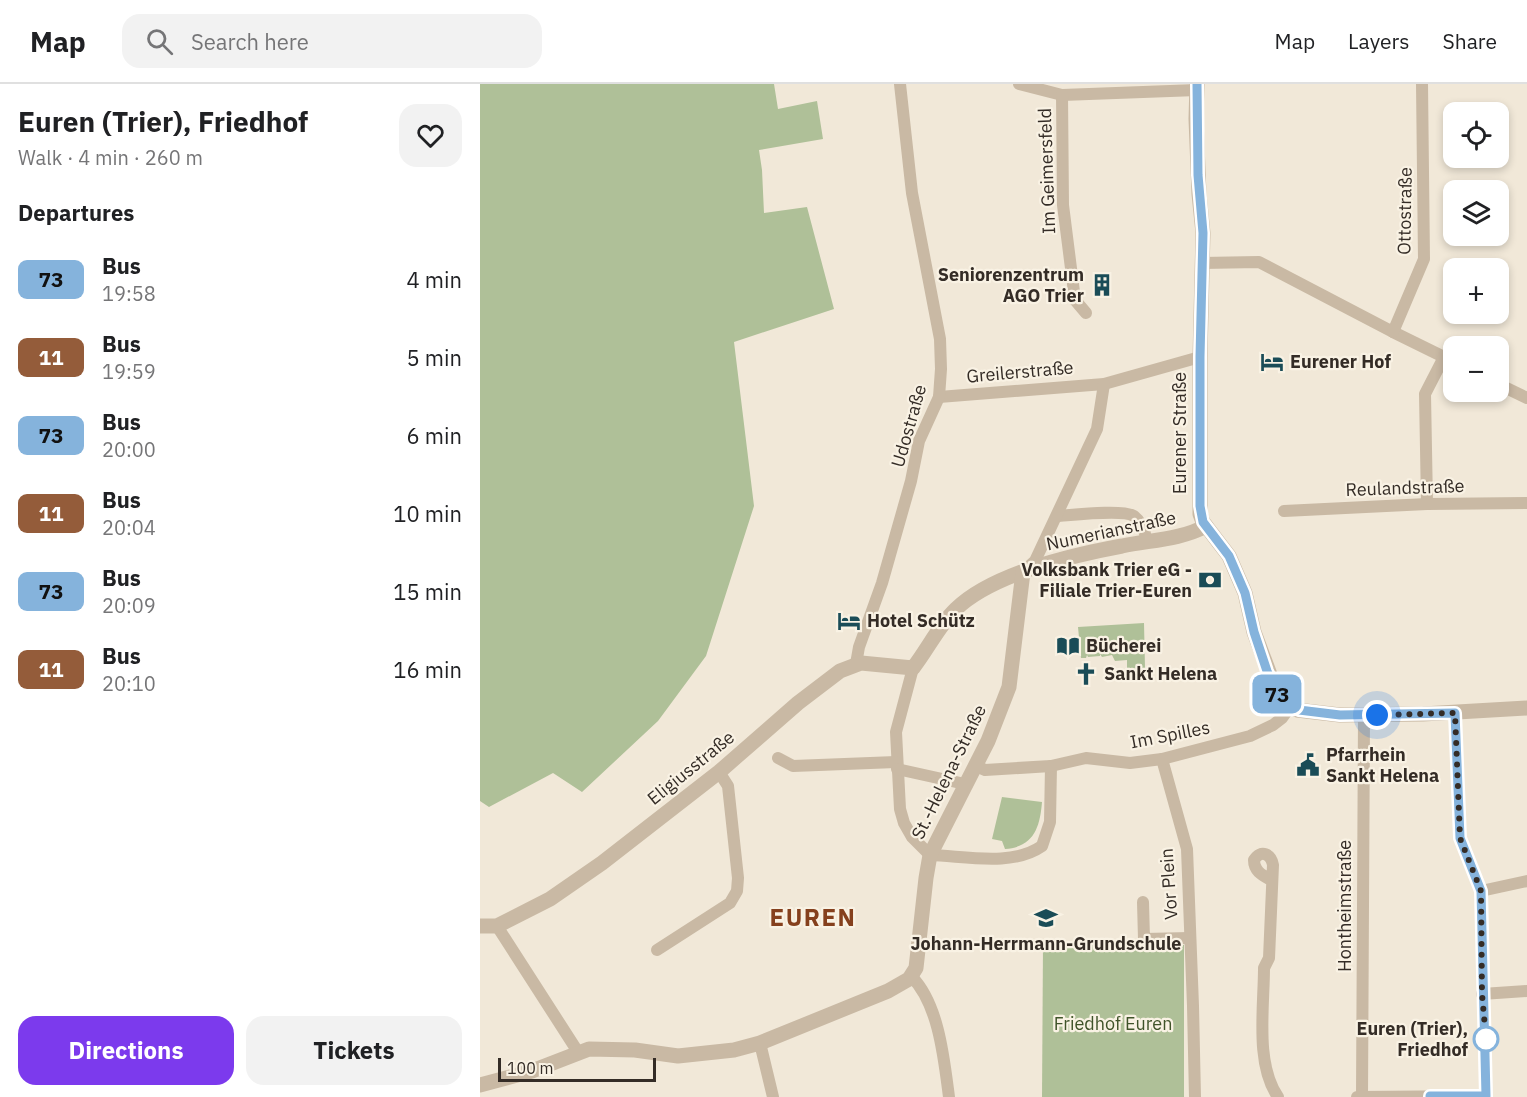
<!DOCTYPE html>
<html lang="en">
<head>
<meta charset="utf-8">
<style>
  :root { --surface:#fff; --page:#f2f2f2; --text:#202124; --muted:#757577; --line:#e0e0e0; --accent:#7c3aed }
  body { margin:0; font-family:"IBM Plex Sans",sans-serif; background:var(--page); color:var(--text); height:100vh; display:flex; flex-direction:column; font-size:22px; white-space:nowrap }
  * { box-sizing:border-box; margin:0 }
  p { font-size:20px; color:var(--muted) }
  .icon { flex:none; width:33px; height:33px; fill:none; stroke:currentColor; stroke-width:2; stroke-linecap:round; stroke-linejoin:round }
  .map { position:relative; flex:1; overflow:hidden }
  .sheet { display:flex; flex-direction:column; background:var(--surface); width:480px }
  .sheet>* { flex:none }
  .badge { padding:0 12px; border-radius:9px; font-size:21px; line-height:39px }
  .controls { position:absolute; left:963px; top:18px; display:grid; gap:12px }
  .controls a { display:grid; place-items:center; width:66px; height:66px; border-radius:12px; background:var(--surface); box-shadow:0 3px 9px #0003; font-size:30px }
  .scale { position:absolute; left:18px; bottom:15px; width:158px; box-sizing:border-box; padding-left:6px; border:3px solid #342c26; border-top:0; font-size:16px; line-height:21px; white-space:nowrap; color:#342c26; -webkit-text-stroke:4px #f9f2e4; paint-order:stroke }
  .you { position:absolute; width:30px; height:30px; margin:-15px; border:4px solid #fff; border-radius:50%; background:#1a73e8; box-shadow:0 0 0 9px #1a73e833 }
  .map>.badge { position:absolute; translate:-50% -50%; box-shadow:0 0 0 3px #fff }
  h2 { padding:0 18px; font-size:22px; line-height:54px }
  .round { display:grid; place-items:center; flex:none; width:63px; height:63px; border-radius:18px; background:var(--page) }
  .head { display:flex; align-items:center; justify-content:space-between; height:102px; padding:0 18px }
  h1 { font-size:28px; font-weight:700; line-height:45px }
  .primary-button { display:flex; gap:12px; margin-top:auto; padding:12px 18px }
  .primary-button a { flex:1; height:69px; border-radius:18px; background:var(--accent); color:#fff; font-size:24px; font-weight:700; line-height:69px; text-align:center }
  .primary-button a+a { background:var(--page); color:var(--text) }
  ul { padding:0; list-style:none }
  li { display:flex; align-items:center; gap:18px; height:78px; padding:0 18px }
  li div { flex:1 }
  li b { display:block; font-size:22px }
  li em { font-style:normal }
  li .badge { min-width:66px; font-weight:700; text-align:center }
  header { display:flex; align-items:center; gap:36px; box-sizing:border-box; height:84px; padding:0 30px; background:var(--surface); border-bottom:2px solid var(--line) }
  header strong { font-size:28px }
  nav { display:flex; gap:33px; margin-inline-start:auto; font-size:21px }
  .search { width:420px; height:54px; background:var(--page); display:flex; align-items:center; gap:15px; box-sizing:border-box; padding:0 21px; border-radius:18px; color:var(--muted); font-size:22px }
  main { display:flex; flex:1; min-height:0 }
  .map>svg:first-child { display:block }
  .green { fill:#afc098 }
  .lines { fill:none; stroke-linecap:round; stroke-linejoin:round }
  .minor { stroke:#c9b9a4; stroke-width:12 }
  .tertiary { stroke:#c9b9a4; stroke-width:15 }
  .line-casing { stroke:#fff; stroke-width:14 }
  .line { stroke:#85b3dc; stroke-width:9 }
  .walk { stroke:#342c26; stroke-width:6; stroke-dasharray:0 10.8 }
  .stop-dot { fill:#fff; stroke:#85b3dc; stroke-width:3 }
  .labels { text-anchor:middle; stroke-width:4.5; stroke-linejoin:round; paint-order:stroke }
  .street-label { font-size:18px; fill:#342c26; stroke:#f9f2e4 }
  .poi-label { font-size:18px; font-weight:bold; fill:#342c26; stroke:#f9f2e4; text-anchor:start }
  .park-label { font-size:18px; fill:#3f5329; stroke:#f9f2e4 }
  .stop-label { font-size:18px; font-weight:bold; fill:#342c26; stroke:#f9f2e4; text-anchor:end }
  .district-label { font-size:24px; font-weight:bold; letter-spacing:1.5px; fill:#85401d; stroke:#f9f2e4 }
</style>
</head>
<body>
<header>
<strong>Map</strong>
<div class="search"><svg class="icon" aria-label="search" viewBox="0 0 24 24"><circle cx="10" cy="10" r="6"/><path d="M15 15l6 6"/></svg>Search here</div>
<nav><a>Map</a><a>Layers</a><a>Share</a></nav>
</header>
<main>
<section class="sheet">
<div class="head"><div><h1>Euren (Trier), Friedhof</h1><p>Walk · 4 min · 260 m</p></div><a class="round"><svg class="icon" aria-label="heart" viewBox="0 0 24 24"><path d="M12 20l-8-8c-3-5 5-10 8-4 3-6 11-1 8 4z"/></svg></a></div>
<h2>Departures</h2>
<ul>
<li><span class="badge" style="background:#85b3dc;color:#111">73</span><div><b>Bus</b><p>19:58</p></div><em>4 min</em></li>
<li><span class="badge" style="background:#945c3a;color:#fff">11</span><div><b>Bus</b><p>19:59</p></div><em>5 min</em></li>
<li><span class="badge" style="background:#85b3dc;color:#111">73</span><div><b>Bus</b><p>20:00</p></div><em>6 min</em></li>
<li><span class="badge" style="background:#945c3a;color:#fff">11</span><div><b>Bus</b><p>20:04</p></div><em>10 min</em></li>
<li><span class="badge" style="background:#85b3dc;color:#111">73</span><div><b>Bus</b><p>20:09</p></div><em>15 min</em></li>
<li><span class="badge" style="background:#945c3a;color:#fff">11</span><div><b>Bus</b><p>20:10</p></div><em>16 min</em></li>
</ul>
<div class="primary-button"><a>Directions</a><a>Tickets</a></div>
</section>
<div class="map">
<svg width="1047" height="1013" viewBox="0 0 1047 1013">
  <rect width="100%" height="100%" fill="#f1e8d8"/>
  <g class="green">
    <path d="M0 0H294L298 25 337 17 343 55 279 66 282 86 284 129 327 123 354 225 254 258 274 422 226 572 178 637 102 708 73 689 9 723 0 717Z"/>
    <path d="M664 539 665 584 647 585V576L635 577 632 571 622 573 620 570V572L608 573 607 571 606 574H601L598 543Z"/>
    <path d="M522 713 562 718C560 743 554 763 525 765L522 757 512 755Z"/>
    <path d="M563 861H704V1013H562Z"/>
  </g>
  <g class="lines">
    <g class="minor">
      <path d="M539 0 582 11 717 6"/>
      <path d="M582 11 583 121 595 216 606 229"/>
      <path d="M722 179 779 178 913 248 974 278"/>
      <path d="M913 248 944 175 942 0"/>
      <path d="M1018 300 1047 314"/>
      <path d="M459 313 624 300 720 273"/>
      <path d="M947 420 945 310 964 273"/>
      <path d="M804 427 947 420 1047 419"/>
      <path d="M577 432C592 431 643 425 654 432 662 438 665 448 667 457"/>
      <path d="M544 487 555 477 617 345 624 300"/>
      <path d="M376 580 379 563 402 499 431 397 439 357 459 313 461 285 460 255 432 109 420 0"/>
      <path d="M433 584 416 648 420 725 424 739 432 753 450 771C485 772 532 783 562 762L570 738 571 682"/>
      <path d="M975 629 980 754 1001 807 1006 1013"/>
      <path d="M298 674 313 682 416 678"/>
      <path d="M682 675 707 765 713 922 715 1013"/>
      <path d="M496 682 505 686 571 682 606 674 650 679 682 675 770 652 793 641 802 634 810 623"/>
      <path d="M417 685 485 700"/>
      <path d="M791 796C782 791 774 787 774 776 781 765 791 770 793 781L789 874 784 884C784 923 775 980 798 1013"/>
      <path d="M1001 807 1047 797"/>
      <path d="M663 818 664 855 710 854"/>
      <path d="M17 842 98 968"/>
      <path d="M177 866 250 819 257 807 258 794 248 702 239 688"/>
      <path d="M432 893C459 921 464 975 469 1013"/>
      <path d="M1002 910 1047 907"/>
      <path d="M280 959 293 1013"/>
      <path d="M882 1012 884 632"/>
      <path d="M877 1013 1006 1012"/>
    </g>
    <g class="tertiary">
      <path d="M717 0 716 35 719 110 723 149 720 273V430L723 438 749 472 765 509 774 548 798 612 804 619 817 626 860 631 943 630 1047 624"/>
      <path d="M0 842H17L70 815 122 779 239 688 318 619 360 587 381 579 433 584C448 565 459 541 476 525 512 490 593 471 642 462 670 456 700 456 726 442"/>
      <path d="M0 1001 52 987 109 965 155 966 198 972 254 966 280 959 408 907 429 895 436 884 446 794 450 771 508 657 529 603 543 488"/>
    </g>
  </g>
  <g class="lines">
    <g class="line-casing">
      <path id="line" d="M717 0 718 91 723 149 720 273V422L723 438 749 472 765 509 774 548 787 587 798 612 804 619 819 626 860 631 975 629 980 754 1001 807 1006 1012H950"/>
    </g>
    <use href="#line" class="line"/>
    <path class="walk" d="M897 631 975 629 980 754 1001 807 1002 910 1006 955"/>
  </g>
  <defs>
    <g id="building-bare" transform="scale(1.8)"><path d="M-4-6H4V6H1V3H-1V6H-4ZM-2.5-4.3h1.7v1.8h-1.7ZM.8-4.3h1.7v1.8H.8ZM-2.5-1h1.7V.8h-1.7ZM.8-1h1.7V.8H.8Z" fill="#1a4c57" stroke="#f9f2e4" stroke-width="2.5" paint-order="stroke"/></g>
    <g id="hotel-bare" transform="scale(1.8)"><path d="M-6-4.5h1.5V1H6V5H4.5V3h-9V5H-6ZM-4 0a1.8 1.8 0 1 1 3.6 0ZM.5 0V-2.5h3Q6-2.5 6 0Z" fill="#1a4c57" stroke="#f9f2e4" stroke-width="2.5" paint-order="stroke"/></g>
    <g id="bank-bare" transform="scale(1.8)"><path d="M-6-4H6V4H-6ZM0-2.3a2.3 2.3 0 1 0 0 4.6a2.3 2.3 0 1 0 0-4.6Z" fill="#1a4c57" stroke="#f9f2e4" stroke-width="2.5" paint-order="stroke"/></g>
    <g id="library-bare" transform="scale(1.8)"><path d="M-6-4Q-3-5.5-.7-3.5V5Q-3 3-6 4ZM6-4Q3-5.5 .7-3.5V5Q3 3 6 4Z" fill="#1a4c57" stroke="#f9f2e4" stroke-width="2.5" paint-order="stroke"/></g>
    <g id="church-bare" transform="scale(1.8)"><path d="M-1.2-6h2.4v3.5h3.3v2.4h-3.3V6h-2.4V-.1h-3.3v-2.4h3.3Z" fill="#1a4c57" stroke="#f9f2e4" stroke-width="2.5" paint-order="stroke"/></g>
    <g id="civic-bare" transform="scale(1.8)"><path d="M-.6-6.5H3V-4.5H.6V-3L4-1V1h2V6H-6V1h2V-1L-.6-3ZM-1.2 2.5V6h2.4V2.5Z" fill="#1a4c57" stroke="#f9f2e4" stroke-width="2.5" paint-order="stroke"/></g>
    <g id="school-bare" transform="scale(1.8)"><path d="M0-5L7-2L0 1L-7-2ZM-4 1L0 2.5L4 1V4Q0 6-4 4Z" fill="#1a4c57" stroke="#f9f2e4" stroke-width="2.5" paint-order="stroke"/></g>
  </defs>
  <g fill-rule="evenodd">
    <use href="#building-bare" x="622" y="201"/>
    <use href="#hotel-bare" x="792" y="278"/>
    <use href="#bank-bare" x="730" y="496"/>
    <use href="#hotel-bare" x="369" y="537"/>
    <use href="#library-bare" x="588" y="562"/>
    <use href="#church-bare" x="606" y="590"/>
    <use href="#civic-bare" x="828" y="681"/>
    <use href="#school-bare" x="566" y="834"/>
  </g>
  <circle class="stop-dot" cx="1006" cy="955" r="12"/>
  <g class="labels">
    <g class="street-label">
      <text transform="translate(567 87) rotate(-92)" y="6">Im Geimersfeld</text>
      <text transform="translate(925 127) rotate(-89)" y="6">Ottostraße</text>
      <text transform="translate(540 288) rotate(-5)" y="6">Greilerstraße</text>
      <text transform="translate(429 342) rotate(-74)" y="6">Udostraße</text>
      <text transform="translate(700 349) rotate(-90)" y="6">Eurener Straße</text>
      <text transform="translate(925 404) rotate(-2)" y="6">Reulandstraße</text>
      <text transform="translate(631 447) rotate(-12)" y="6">Numerianstraße</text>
      <text transform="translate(690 651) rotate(-11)" y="6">Im Spilles</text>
      <text transform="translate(211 684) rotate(-39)" y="6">Eligiusstraße</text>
      <text transform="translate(469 688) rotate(-64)" y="6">St.-Helena-Straße</text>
      <text transform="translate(689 800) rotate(-94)" y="6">Vor Plein</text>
      <text transform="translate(865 822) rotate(-90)" y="6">Hontheimstraße</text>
    </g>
    <g class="poi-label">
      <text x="604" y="197" text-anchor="end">Seniorenzentrum<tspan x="604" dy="21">AGO Trier</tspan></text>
      <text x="810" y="284">Eurener Hof</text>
      <text x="712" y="492" text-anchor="end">Volksbank Trier eG -<tspan x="712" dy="21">Filiale Trier-Euren</tspan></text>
      <text x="387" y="543">Hotel Schütz</text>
      <text x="606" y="568">Bücherei</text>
      <text x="624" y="596">Sankt Helena</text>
      <text x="846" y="677">Pfarrhein<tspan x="846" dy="21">Sankt Helena</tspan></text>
      <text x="566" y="866" text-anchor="middle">Johann-Herrmann-Grundschule</text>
    </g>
    <g class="park-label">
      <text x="633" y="946">Friedhof Euren</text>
    </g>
    <g class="stop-label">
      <text x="988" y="951">Euren (Trier),<tspan x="988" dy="21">Friedhof</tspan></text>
    </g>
    <g class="district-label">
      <text x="333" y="842">EUREN</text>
    </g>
  </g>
</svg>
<div class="controls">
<a><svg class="icon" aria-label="locate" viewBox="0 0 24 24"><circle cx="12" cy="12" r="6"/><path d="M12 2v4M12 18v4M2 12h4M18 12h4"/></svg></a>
<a><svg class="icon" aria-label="layers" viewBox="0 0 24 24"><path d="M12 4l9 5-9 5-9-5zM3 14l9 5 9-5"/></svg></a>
<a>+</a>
<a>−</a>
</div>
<div class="scale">100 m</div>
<div class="you" style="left:897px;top:631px"></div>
<b class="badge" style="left:797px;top:610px;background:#85b3dc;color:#111">73</b>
</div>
</main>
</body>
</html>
